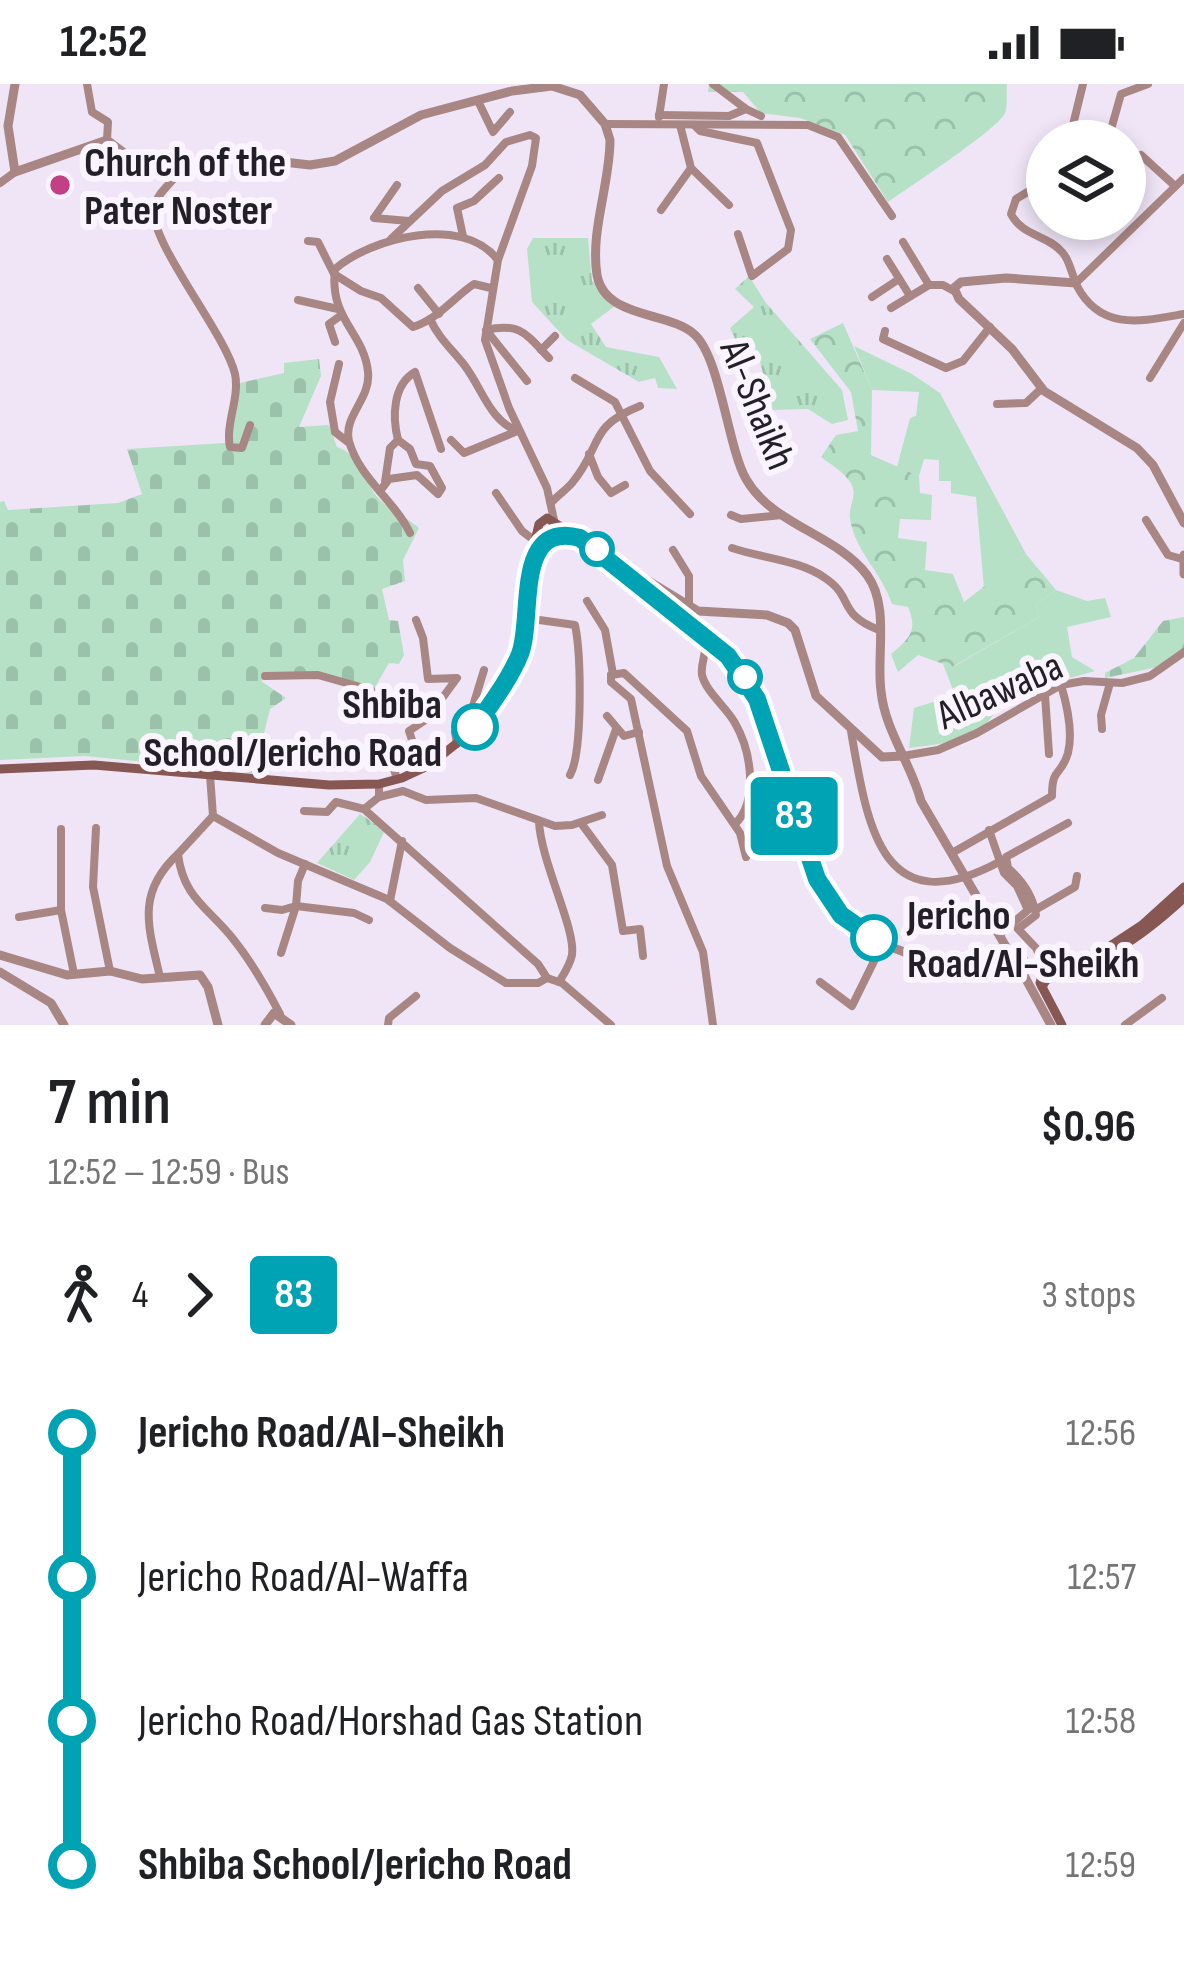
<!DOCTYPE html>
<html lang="en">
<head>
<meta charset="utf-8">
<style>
  :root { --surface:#fff; --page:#f6f6f6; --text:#202124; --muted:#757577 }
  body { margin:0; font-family:"Sofia Sans Condensed",sans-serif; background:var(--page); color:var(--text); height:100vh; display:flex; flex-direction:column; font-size:45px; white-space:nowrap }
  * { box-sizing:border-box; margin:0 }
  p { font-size:39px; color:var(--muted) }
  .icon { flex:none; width:66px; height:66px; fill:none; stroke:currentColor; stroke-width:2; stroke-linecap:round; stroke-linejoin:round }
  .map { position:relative; height:941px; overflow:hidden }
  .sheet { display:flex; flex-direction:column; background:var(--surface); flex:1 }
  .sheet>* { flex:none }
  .badge { padding:0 24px; border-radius:9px; font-size:42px; line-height:78px }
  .fabs { position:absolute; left:1026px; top:36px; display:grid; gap:24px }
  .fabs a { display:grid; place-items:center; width:120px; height:120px; border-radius:50%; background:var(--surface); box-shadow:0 6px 18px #0003; font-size:60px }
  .map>.badge { position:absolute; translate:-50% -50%; box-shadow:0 0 0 6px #fff }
  .legs { display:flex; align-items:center; gap:18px; height:132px; padding:0 48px; font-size:39px }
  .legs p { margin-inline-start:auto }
  .head { display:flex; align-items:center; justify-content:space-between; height:204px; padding:0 48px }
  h1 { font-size:66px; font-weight:600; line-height:90px }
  ul { padding:0 48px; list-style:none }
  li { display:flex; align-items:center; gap:42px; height:144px; font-size:45px }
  li i { display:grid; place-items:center; width:18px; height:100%; margin:0 15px; background:currentColor }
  li i::after { content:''; width:30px; height:30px; margin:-15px; border:9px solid; border-radius:50%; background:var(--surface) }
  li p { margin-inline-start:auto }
  li:first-child i { background:linear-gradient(#0000 50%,currentColor 0) }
  li:last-child i { background:linear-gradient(currentColor 50%,#0000 0) }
  .status { display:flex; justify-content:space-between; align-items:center; height:84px; padding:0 60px; background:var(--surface); direction:ltr }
  .status svg { height:33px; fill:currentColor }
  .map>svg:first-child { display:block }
  .grass { fill:url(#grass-tufts) }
  .forest { fill:url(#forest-crowns) }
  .cemetery { fill:url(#cemetery-stones) }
  .park { fill:#b6e1c7 }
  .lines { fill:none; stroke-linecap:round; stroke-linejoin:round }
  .minor { stroke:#a88683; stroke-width:8 }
  .tertiary { stroke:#a88683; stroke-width:9 }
  .secondary { stroke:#865753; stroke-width:9 }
  .line-1-casing { stroke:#fff; stroke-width:27 }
  .line-1 { stroke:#00a3b4; stroke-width:18 }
  .poi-dot { fill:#c44084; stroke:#faf4ff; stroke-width:4.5 }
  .stop-1-dot { fill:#fff; stroke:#00a3b4; stroke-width:6 }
  .labels { text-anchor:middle; stroke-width:12; stroke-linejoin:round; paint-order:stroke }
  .poi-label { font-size:42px; font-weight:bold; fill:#231f26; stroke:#faf4ff; text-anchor:start }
  .street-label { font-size:42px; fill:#231f26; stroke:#faf4ff }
  .stop-label { font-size:42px; font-weight:bold; fill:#231f26; stroke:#faf4ff; text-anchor:end }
</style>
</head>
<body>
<div class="status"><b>12:52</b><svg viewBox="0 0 49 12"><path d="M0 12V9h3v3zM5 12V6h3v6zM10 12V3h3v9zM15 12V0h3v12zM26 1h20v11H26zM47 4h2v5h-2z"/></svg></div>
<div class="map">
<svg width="1184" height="941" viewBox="0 0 1184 941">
  <defs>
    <pattern id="grass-tufts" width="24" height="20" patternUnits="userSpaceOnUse" patternTransform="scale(3)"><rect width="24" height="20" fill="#b6e1c7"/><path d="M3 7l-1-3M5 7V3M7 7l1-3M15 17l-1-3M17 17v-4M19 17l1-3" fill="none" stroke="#9cc1ab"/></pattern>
    <pattern id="forest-crowns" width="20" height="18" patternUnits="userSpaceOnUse" patternTransform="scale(3)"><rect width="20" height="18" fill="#b6e1c7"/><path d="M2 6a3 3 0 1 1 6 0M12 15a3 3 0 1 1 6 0" fill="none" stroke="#9cc1ab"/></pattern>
    <pattern id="cemetery-stones" width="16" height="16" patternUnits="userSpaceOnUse" patternTransform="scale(3)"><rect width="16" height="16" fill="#b6e1c7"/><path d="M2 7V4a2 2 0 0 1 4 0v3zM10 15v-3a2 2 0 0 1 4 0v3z" fill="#9cc1ab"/></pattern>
  </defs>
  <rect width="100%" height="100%" fill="#efe5f7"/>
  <g class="grass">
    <path d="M533 154H588L592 197 619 219 591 240 606 263 659 273 677 305 658 304 655 294 639 298 567 256 532 218 527 165Z"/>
    <path d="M749 192 766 219 842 306 848 336 832 340 808 325 773 326 757 267 742 270 730 244 754 223 735 205Z"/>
    <path d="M360 730 385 746 370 778 354 796 317 779Z"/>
  </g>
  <g class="forest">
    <path d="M709 0H1007C1006 8 1008 22 1005 29 997 46 909 103 888 118L845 51 800 34 761 29 743 8H708Z"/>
    <path d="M843 239 872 306 871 371 919 392 920 409 932 411 931 436 900 435 898 454 927 458 925 486 953 490 964 518 1026 470 1056 506 1036 521 1039 533 952 583 918 571 898 588 891 570C910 554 918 547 908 523L892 520C882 489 854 466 850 434 848 421 859 411 850 398 844 388 830 380 821 373L836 351 858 347 851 308 810 255Z"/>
  </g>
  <g class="cemetery">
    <path d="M319 275 321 292 299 343 329 341 337 363C360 370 364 399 380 416 389 426 408 434 419 444L403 476 405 497 382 505 389 536 398 537 404 571 399 580 389 579 374 605C336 593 300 581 261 597L286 614 270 625 254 689 85 672 0 676V418L4 417 8 426 118 419 142 410 127 365 225 359 230 357 240 299 284 289V279Z"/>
    <path d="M1184 533V564L1158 583 1105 594V589L1134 574 1163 537Z"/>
  </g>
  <g class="park">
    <path d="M854 262 912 290 940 309 1026 470 984 504 976 413 951 409V397H939V376L924 375 919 392 897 383 910 334 916 332 919 308 872 306Z"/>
    <path d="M1056 506 1087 517 1105 514 1111 533 1067 543 1072 573 1095 587 1051 599 1002 621 985 641 947 659 909 664 914 624 955 611 943 580 953 583 1039 533 1036 521Z"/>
  </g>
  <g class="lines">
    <g class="minor">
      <path d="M87 0 92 28 108 38 107 56"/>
      <path d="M478 17 493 48 510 28"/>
      <path d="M746 25 761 32"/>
      <path d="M659 31 729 32 746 25 713 0"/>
      <path d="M659 33 664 0"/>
      <path d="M605 40 808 41 838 53 892 132"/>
      <path d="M680 41 691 84 729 121"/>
      <path d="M694 41 700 47 757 59 791 146 788 165 752 192 738 150"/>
      <path d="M1104 51 1112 42 1121 10 1148 0"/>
      <path d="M1069 57 1083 0"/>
      <path d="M1141 71 1175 102"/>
      <path d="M185 77C180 94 158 106 154 122 147 156 225 248 235 290 240 314 225 340 230 363L242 364 250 341"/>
      <path d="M1047 96 1016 115 1011 130C1022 152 1048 151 1062 168 1070 176 1072 192 1077 202 1101 248 1143 237 1184 230"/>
      <path d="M0 99 15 88"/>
      <path d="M397 101 374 134 409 137"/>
      <path d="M661 126 691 84"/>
      <path d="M463 152 457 124 474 117 499 94"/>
      <path d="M391 155 442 107 485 81 506 58 530 51 536 54 532 82 498 176 485 256 509 324 547 404 554 436"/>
      <path d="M308 157 318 158 334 190 361 207 381 214 413 243C438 235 453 214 474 200L491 204"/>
      <path d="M903 158 929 201H943L954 207"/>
      <path d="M887 175 910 212"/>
      <path d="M1076 199 1184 94"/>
      <path d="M418 204 439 230"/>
      <path d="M872 213 899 195"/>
      <path d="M298 216 338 225"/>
      <path d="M891 224 929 201"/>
      <path d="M430 235C439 255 453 266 465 282 483 306 490 338 520 348"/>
      <path d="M885 247 883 255 946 284 963 277 990 243"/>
      <path d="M335 258 329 240 340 232"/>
      <path d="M541 266 555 252"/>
      <path d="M339 280 330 318 335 348 348 358"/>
      <path d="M575 294 615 318 650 387 690 430"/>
      <path d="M1150 294 1184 239"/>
      <path d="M527 297 486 246C520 238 526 250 549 274"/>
      <path d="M997 320 1026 319 1042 304"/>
      <path d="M398 356C392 332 393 301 415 288L441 365"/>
      <path d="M451 356 464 369 515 348"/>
      <path d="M589 370 598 393 611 409 625 401"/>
      <path d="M380 407 389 395 417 391 438 410 442 404 430 382 416 380 410 365 398 356 390 364 385 398"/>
      <path d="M496 409 522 447 535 457"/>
      <path d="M551 419C557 412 566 406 572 399 603 362 587 343 640 322"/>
      <path d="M731 431 741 435 782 431"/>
      <path d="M1146 436 1168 471 1182 475"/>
      <path d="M410 449C395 417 359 394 349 357 343 332 371 315 368 288 364 248 329 236 335 185 372 153 463 131 497 175"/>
      <path d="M732 464C761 474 800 476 825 494 855 514 836 529 879 546"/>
      <path d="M673 466 689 492V523"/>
      <path d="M587 517 605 546 613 590"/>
      <path d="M525 534 575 541C581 569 583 668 570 691"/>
      <path d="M703 553C709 569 700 577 702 591 706 608 727 624 735 639 751 667 759 717 735 740"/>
      <path d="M611 591V598L631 615 667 782 703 868 713 941"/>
      <path d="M611 591 624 589 687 647 701 692 740 749 746 773"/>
      <path d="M265 592 318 591 371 606"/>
      <path d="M1045 611 1049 670"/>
      <path d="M607 632 624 652 639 648"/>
      <path d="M1102 645 1101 631 1110 599"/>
      <path d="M851 647C867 739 880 842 999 778"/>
      <path d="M457 660 455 648 473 622 484 586"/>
      <path d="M903 672 938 666 977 649 1061 601 1084 597 1122 599 1150 592 1184 568"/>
      <path d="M210 691 213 732"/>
      <path d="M397 695 389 669 413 659 409 647 427 635 457 594 428 595 423 554 416 536"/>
      <path d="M598 696 616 645"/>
      <path d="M379 700V713L364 725 538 880 547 894 562 899 611 941"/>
      <path d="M379 713 403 707 426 716 476 714 555 742 572 741 602 731"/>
      <path d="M304 727 327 728 336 718 364 725"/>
      <path d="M213 732 278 769 387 815 450 864 506 899H538L547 894"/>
      <path d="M213 732 178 770C183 814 209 824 234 856 253 880 266 903 280 930"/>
      <path d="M539 738C541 778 576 845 572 871 570 881 564 890 559 898"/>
      <path d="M581 739 612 781 623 847 640 845 643 872"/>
      <path d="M96 744 93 803 110 887"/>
      <path d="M61 745V826L74 890"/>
      <path d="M989 746 1004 789 1017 802 1028 826 999 851"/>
      <path d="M952 769 1052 712C1052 682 1061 693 1068 669 1073 649 1067 621 1061 601"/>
      <path d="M305 780 298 797 296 822 354 829 369 836"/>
      <path d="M390 817 402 757"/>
      <path d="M265 824 282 826 296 822 281 869"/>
      <path d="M1035 826 1075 803 1077 792"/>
      <path d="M19 833 61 826"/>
      <path d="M1047 889 1036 864 1018 845 1036 831C1033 812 1023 797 1008 784L1006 773 1068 739"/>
      <path d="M160 893C148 842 136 809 178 770"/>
      <path d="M820 898 852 922 881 863"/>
      <path d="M388 941 389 934 416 912"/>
      <path d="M1125 941 1162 914"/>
    </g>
    <g class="tertiary">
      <path d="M15 0 8 42 15 88 107 56 131 74 185 77 240 73 310 81 335 77 421 31 512 7 552 2 580 11 605 40 610 56C610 100 590 147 597 191 605 235 668 227 694 250 720 272 728 364 746 395 772 441 836 450 867 491 890 522 876 571 881 607 885 647 911 679 921 717L1012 873"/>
      <path d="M1076 199 1006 194 961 198 954 204 959 215 1012 265 1044 307 1137 364 1153 381 1184 439"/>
      <path d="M606 471 698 527 767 531 788 539 795 546 816 612 882 673 903 672"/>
      <path d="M1184 471V490"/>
      <path d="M716 562C771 608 784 705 807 771 816 791 824 813 840 830 873 865 963 893 1010 882"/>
      <path d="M0 871 67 891 110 887 142 895 200 891 208 903 218 941"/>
      <path d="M1012 873 1024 876 1021 886 1051 941"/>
      <path d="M0 888 51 919 64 941"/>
      <path d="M265 941 274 929 291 941"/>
    </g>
    <g class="secondary">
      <path d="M536 468 549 456 573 451"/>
      <path d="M0 685 94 681 329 701 379 700 402 694 428 682 471 648 521 567 531 475 539 440 547 434 596 465 680 537 716 562"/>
      <path d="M1042 903 1046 896C1108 874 1135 859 1184 814"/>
      <path d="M1062 941 1040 899 1042 892 1107 864 1142 841 1184 803"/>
    </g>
  </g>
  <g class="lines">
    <g class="line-1-casing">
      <path id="line-1" d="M475 643C490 621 510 595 520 570 534 534 513 436 580 454L728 572 757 615 817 795 841 831 874 854"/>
    </g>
    <use href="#line-1" class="line-1"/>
  </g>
  <circle class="poi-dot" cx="60" cy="101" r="12"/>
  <g class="stop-1-dot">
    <circle cx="597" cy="465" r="15"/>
    <circle cx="745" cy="593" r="15"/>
    <circle cx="475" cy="643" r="21"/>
    <circle cx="874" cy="854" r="21"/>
  </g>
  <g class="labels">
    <g class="poi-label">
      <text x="84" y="92">Church of the<tspan x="84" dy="48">Pater Noster</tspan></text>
    </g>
    <g class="street-label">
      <text transform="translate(759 320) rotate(68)" y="15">Al-Shaikh</text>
      <text transform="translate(999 605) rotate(-24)" y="15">Albawaba</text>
    </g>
    <g class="stop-label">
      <text x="442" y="634">Shbiba<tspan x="442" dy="48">School/Jericho Road</tspan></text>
      <text x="907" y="845" text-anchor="start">Jericho<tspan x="907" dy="48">Road/Al-Sheikh</tspan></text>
    </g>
  </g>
</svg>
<div class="fabs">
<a><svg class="icon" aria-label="layers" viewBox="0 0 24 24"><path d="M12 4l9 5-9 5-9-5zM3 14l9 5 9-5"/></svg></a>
</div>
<b class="badge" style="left:794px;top:732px;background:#00a3b4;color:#fff">83</b>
</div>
<section class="sheet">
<div class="head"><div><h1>7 min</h1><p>12:52 – 12:59 · Bus</p></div><b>$0.96</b></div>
<div class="legs"><svg class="icon" aria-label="walk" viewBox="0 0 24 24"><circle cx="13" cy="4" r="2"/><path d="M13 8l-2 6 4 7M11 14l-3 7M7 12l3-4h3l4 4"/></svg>4<svg class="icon" aria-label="forward" viewBox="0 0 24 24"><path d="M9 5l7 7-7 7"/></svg><b class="badge" style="background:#00a3b4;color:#fff">83</b><p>3 stops</p></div>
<ul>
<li><i style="color:#00a3b4"></i><b>Jericho Road/Al-Sheikh</b><p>12:56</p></li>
<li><i style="color:#00a3b4"></i><span>Jericho Road/Al-Waffa</span><p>12:57</p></li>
<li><i style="color:#00a3b4"></i><span>Jericho Road/Horshad Gas Station</span><p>12:58</p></li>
<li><i style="color:#00a3b4"></i><b>Shbiba School/Jericho Road</b><p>12:59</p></li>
</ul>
</section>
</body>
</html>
